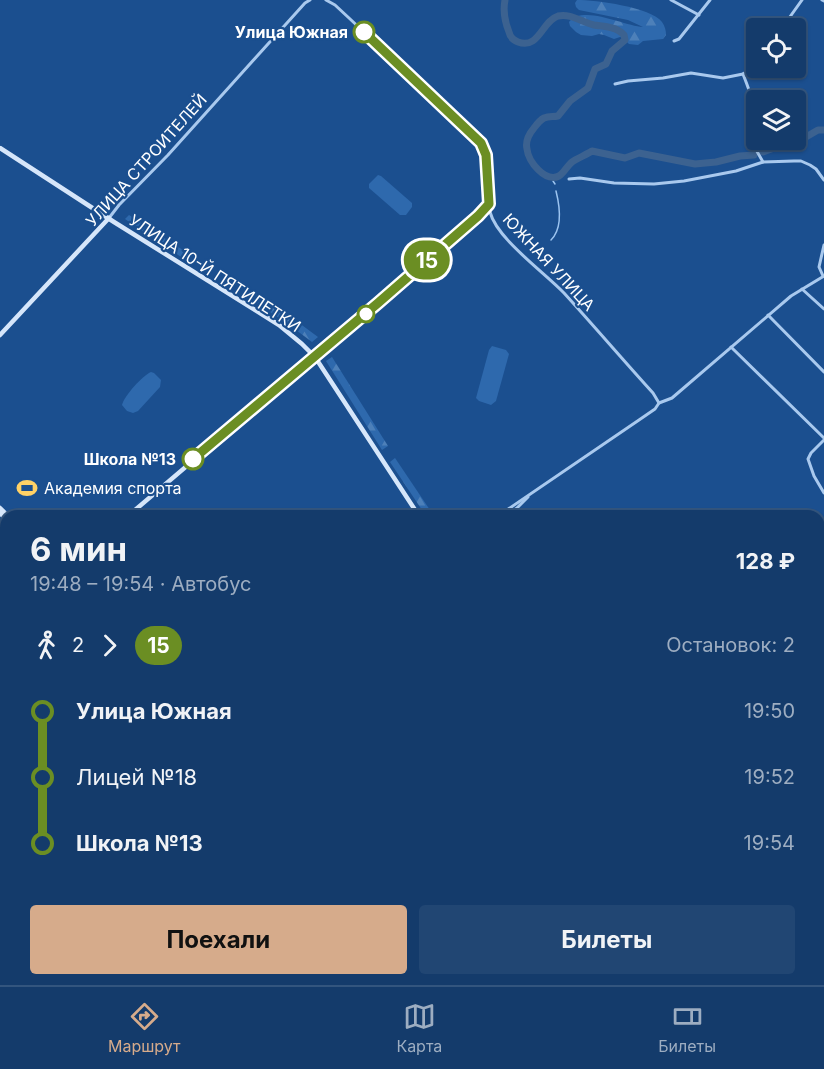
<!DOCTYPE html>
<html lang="ru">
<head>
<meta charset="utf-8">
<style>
  :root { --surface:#143b6b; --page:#214673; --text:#f1f3f6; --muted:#9dadc1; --line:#33557e; --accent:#d6ab8b }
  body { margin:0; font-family:Inter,sans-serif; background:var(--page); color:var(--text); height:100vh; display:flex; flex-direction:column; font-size:22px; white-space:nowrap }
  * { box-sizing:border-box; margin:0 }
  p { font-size:20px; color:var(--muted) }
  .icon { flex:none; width:33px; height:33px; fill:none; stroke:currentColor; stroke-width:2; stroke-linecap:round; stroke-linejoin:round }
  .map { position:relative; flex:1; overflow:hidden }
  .sheet { position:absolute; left:0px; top:510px; width:825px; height:476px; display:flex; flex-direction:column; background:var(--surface); border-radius:18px 18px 0 0; box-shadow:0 2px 4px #0004,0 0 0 2px var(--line) }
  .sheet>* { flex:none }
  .badge { padding:0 12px; border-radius:20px; font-size:21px; line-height:39px }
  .controls { position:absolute; left:746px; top:18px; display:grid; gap:12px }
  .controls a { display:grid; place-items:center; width:60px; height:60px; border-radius:6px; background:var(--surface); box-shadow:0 2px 4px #0004,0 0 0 2px var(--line); font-size:30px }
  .map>.badge { position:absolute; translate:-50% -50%; box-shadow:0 0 0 3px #fff }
  .legs { display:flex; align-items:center; gap:9px; height:66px; padding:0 30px; font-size:20px }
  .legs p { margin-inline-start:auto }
  .overview { display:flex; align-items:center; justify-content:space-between; height:102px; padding:0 30px }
  h1 { font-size:33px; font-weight:700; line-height:45px }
  .button { display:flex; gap:12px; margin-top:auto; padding:12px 30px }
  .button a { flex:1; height:69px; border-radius:6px; background:var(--accent); color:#111; font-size:24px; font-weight:700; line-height:69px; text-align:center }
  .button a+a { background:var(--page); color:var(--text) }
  ul { padding:0 30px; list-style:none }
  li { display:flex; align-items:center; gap:21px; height:66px; font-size:22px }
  li i { display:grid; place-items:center; width:9px; height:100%; margin:0 8px; background:currentColor }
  li i::after { content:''; width:15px; height:15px; margin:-8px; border:4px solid; border-radius:50%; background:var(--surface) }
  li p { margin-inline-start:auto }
  li:first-child i { background:linear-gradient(#0000 50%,currentColor 0) }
  li:last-child i { background:linear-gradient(currentColor 50%,#0000 0) }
  .menu { display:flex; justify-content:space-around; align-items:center; height:84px; border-top:2px solid var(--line); background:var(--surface); font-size:16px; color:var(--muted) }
  .menu a { display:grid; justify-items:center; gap:3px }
  .menu .selected { color:var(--accent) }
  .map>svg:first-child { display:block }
  .forest { fill:url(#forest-firs) }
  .garden { fill:#2e69ad }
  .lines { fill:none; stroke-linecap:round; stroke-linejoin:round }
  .stream { stroke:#9cc4f0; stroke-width:1.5 }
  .river { stroke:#3c6290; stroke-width:7 }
  .street { stroke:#a9c9ee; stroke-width:3 }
  .secondary { stroke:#d6e6fa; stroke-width:4.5 }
  .primary { stroke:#f0f6ff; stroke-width:4.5 }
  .line-1-casing { stroke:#fff; stroke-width:14 }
  .line-1 { stroke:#6b8e23; stroke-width:9 }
  .stop-1-dot { fill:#fff; stroke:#6b8e23; stroke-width:3 }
  .labels { text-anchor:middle; stroke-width:4.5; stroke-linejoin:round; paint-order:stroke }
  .stop-label { font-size:16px; font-weight:bold; fill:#fff; stroke:#1b4f8f; text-anchor:end }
  .street-label { font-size:16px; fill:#fff; stroke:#1b4f8f }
  .poi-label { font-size:16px; fill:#fff; stroke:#1b4f8f; text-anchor:start }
</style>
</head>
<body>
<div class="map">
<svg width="824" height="985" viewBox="0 0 824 985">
  <defs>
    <pattern id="forest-firs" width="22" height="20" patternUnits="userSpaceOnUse" patternTransform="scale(1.5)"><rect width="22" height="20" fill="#2e69ad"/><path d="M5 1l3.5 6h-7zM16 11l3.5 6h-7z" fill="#4d80b9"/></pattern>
  </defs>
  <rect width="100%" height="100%" fill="#1b4f8f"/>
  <g class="forest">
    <path d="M577 0C595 0 651 7 662 22 665 26 666 31 666 35L663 39 643 41 638 45 629 44 623 38 620 37 614 39 604 35 599 34 592 36 581 35 576 32 570 26 569 22C583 4 624 26 643 27L628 20 579 10 576 7 575 3Z"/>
    <path d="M129 215 192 256 187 261 125 219Z"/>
    <path d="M251 291 295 320 318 337 312 342 288 324 246 296Z"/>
    <path d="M332 357 388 446 382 450 326 361Z"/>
    <path d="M395 458 434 516H426L390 462Z"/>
  </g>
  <g class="garden">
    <path d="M378 175 381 176 412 203V207L406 215H400L369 188V184Z"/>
    <path d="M492 346 506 350 509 354 496 401 491 405 479 401 476 398 489 350Z"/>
    <path d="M151 372 154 373 161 380 160 387 138 411 133 413 127 411 122 405C124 396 143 375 151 372Z"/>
  </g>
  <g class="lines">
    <g class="stream">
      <path d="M554 177 553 181 555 184"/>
      <path d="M551 240C563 228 560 207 556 191"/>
    </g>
    <g class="river">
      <path d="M505 0C503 10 505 22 509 32 510 37 513 40 518 42 539 50 542 21 558 16 570 13 582 22 594 25 600 26 606 26 612 28 617 29 621 32 624 35L625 40 612 51 606 64 595 69 588 88 570 101 558 116C553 117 549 116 544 118 540 120 537 124 534 128 529 134 525 141 527 149 528 161 545 183 559 176 564 173 567 166 572 162 577 158 586 155 592 151L625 158 639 153 695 164 716 162 740 156 754 155"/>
      <path d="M763 152 788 143 799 141 818 130H824"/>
    </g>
    <g class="street">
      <path d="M326 0 335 5 349 18 481 143 484 150 487 163 490 212C497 239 544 272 564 293 594 326 623 360 653 393L659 403"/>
      <path d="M671 0 699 15"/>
      <path d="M822 0 824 1"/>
      <path d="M782 28 802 0"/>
      <path d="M674 41 679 39 710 0"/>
      <path d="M743 74C748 87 754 101 754 116 753 124 749 131 750 139L763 162"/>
      <path d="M615 84 628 81 663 78 691 73 723 78 743 74 749 70 756 63"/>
      <path d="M569 179 580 178 614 183 654 184 684 181 736 171 763 162 794 161H801L810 165 816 169 824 180"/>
      <path d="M109 218 119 205 168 155 305 3 310 0"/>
      <path d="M823 276 819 267 824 245"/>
      <path d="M802 289 824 309"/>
      <path d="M768 315 824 372"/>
      <path d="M731 347 824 438"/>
      <path d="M315 357 478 216 489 204"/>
      <path d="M824 440 811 453 808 459 814 476 824 493"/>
      <path d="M498 516 639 420 655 409 659 403 672 398 791 296 824 276"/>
      <path d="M506 516 517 508 528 497"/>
      <path d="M451 985 454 980"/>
    </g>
    <g class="secondary">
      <path d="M0 148 114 222 279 325 302 344 315 357 419 516"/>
      <path d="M0 335 109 218"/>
      <path d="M0 508 8 516"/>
      <path d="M0 513 6 519"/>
      <path d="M128 516 315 357"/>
      <path d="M0 638 6 627"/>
      <path d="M577 985 585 980"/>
    </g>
    <g class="primary">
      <path d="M0 843 6 845"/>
      <path d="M0 852 6 854"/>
      <path d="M304 980 317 985"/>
      <path d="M323 980 336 985"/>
    </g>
  </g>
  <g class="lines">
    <g class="line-1-casing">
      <path id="line-1" d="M193 459 378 303 478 216 489 204 486 155 481 143 364 32"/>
    </g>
    <use href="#line-1" class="line-1"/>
  </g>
  <defs>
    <g id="stadium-bare" transform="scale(1.62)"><path d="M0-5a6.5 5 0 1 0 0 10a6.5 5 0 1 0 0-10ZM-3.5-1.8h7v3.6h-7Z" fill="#ffd166" stroke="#1b4f8f" stroke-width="2.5" paint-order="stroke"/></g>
  </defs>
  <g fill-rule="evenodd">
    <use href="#stadium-bare" x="27" y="488"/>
  </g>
  <g class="stop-1-dot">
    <circle cx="364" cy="32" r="10"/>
    <circle cx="366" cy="314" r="8"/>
    <circle cx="193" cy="459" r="10"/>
  </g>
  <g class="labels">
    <g class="stop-label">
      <text x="348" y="38">Улица Южная</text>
      <text x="176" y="465">Школа №13</text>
    </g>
    <g class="street-label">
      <text transform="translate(146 160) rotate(-48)" y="6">УЛИЦА СТРОИТЕЛЕЙ</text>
      <text transform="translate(549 262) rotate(47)" y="6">ЮЖНАЯ УЛИЦА</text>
      <text transform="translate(215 273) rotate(33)" y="6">УЛИЦА 10-Й ПЯТИЛЕТКИ</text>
    </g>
    <g class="poi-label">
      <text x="44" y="494">Академия спорта</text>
    </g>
  </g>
</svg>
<div class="controls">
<a><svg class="icon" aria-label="locate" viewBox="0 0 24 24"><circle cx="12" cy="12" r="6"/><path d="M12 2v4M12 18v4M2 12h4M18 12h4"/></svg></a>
<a><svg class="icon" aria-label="layers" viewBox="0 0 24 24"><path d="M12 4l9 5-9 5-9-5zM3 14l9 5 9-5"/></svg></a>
</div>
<b class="badge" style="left:427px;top:260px;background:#6b8e23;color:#fff">15</b>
<section class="sheet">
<div class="overview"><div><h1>6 мин</h1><p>19:48 – 19:54 · Автобус</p></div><b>128 ₽</b></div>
<div class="legs"><svg class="icon" aria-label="walk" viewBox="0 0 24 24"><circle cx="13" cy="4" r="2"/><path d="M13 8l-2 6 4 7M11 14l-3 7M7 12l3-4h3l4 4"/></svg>2<svg class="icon" aria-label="forward" viewBox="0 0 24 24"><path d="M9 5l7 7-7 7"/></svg><b class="badge" style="background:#6b8e23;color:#fff">15</b><p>Остановок: 2</p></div>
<ul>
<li><i style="color:#6b8e23"></i><b>Улица Южная</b><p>19:50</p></li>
<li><i style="color:#6b8e23"></i><span>Лицей №18</span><p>19:52</p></li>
<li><i style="color:#6b8e23"></i><b>Школа №13</b><p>19:54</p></li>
</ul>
<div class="button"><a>Поехали</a><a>Билеты</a></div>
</section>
</div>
<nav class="menu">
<a class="selected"><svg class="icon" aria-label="directions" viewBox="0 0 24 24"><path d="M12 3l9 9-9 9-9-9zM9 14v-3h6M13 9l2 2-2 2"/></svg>Маршрут</a>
<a><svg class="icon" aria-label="map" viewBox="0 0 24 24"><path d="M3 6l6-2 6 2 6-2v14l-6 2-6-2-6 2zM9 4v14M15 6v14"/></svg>Карта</a>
<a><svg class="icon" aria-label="tickets" viewBox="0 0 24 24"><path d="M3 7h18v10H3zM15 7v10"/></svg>Билеты</a>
</nav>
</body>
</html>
